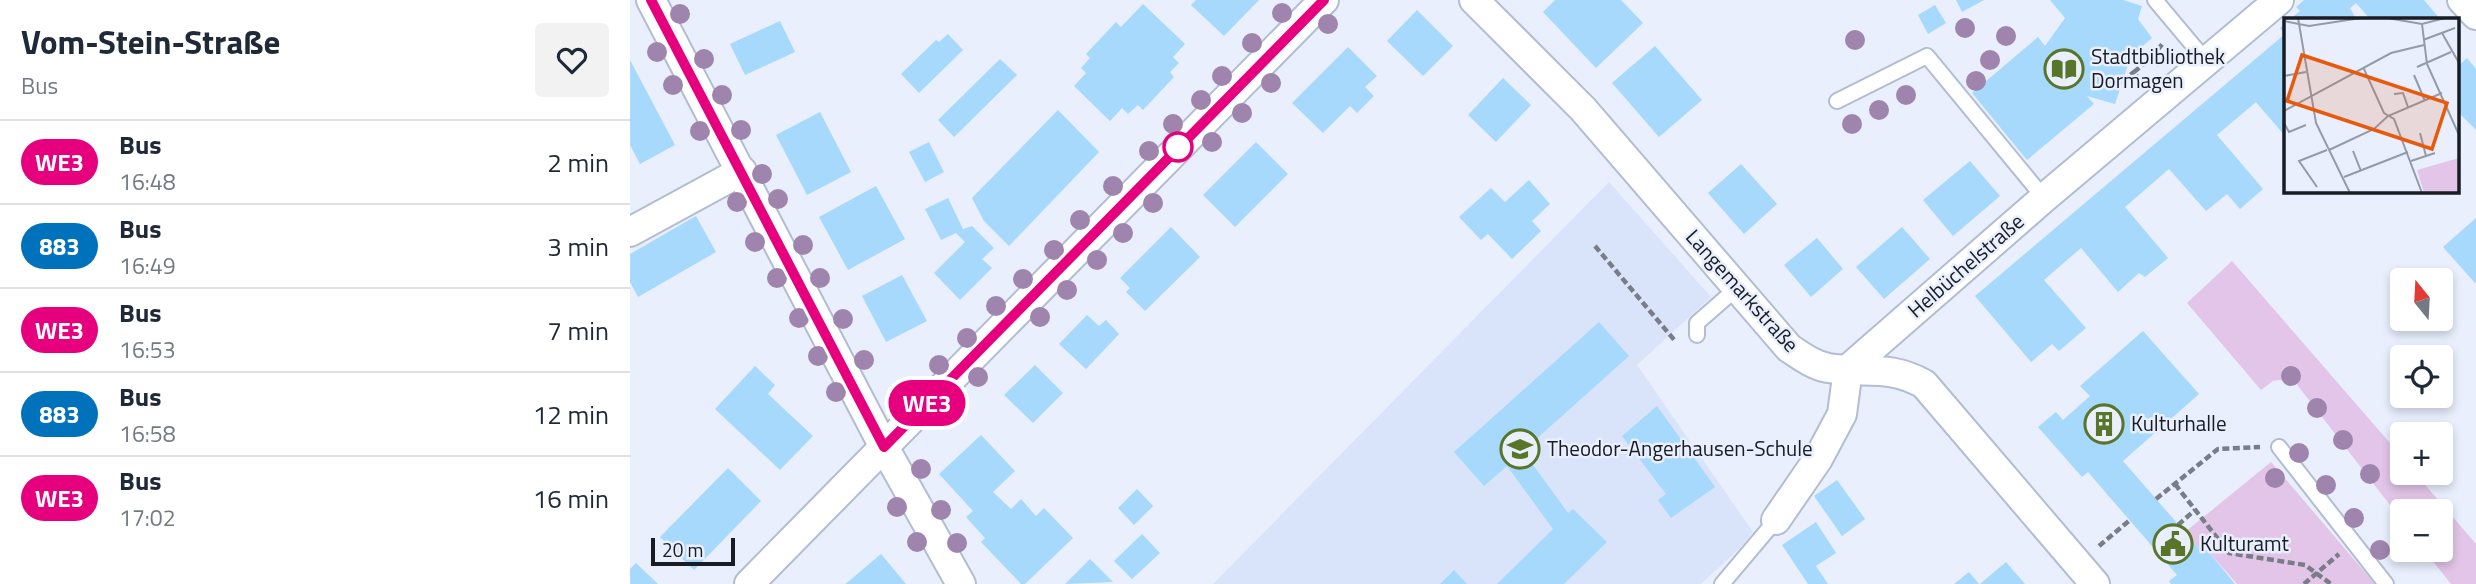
<!DOCTYPE html>
<html lang="en">
<head>
<meta charset="utf-8">
<style>
  :root { --surface:#fff; --page:#f2f2f3; --text:#1f2937; --muted:#747a83; --line:#e0e1e3 }
  body { margin:0; font-family:"Titillium Web",sans-serif; background:var(--page); color:var(--text); height:100vh; display:flex; flex-direction:column; font-size:26px; white-space:nowrap }
  * { box-sizing:border-box; margin:0 }
  p { font-size:23px; color:var(--muted) }
  .icon { flex:none; width:38px; height:38px; fill:none; stroke:currentColor; stroke-width:2; stroke-linecap:round; stroke-linejoin:round }
  .map { position:relative; flex:1; overflow:hidden }
  .side { display:flex; flex-direction:column; background:var(--surface); width:630px }
  .side>* { flex:none }
  .badge { padding:0 14px; border-radius:23px; font-size:24px; line-height:46px }
  .needle { width:46px; rotate:342deg }
  .tools { position:absolute; left:1760px; top:268px; display:grid; gap:14px }
  .tools a { display:grid; place-items:center; width:63px; height:63px; border-radius:7px; background:var(--surface); box-shadow:0 4px 10px #0003; font-size:35px }
  .scale { position:absolute; left:21px; bottom:18px; width:84px; box-sizing:border-box; padding-left:7px; border:4px solid #181c24; border-top:0; font-size:19px; line-height:24px; white-space:nowrap; color:#181c24; -webkit-text-stroke:5px #e9effd; paint-order:stroke }
  .map>.badge { position:absolute; translate:-50% -50%; box-shadow:0 0 0 4px #fff }
  .round { display:grid; place-items:center; flex:none; width:74px; height:74px; border-radius:7px; background:var(--page) }
  .overview { display:flex; align-items:center; justify-content:space-between; height:119px; padding:0 21px }
  h1 { font-size:33px; font-weight:700; line-height:52px }
  ul { padding:0; list-style:none }
  li { display:flex; align-items:center; gap:21px; height:84px; padding:0 21px; border-top:2px solid var(--line) }
  li div { flex:1 }
  li b { display:block; font-size:26px }
  li em { font-style:normal }
  li .badge { min-width:77px; font-weight:700; text-align:center }
  main { display:flex; flex:1; min-height:0 }
  .map>svg:first-child { display:block }
  .built { fill:#d9e4fb }
  .green { fill:#e2c5e9 }
  .building { fill:#a6d9fb }
  .lines { fill:none; stroke-linecap:round; stroke-linejoin:round }
  .service-casing { stroke:#b2bdd2; stroke-width:18 }
  .minor-casing { stroke:#b2bdd2; stroke-width:32 }
  .path { stroke:#787d87; stroke-width:4.5; stroke-dasharray:7 3.5; stroke-linecap:butt }
  .service { stroke:#fff; stroke-width:14 }
  .minor { stroke:#fff; stroke-width:28 }
  .tree { fill:#9f85ae }
  .line-casing { stroke:#fff; stroke-width:16 }
  .line { stroke:#e6007e; stroke-width:10 }
  .stop-dot { fill:#fff; stroke:#e6007e; stroke-width:3.5 }
  .labels { text-anchor:middle; stroke-width:5; stroke-linejoin:round; paint-order:stroke }
  .poi-label { font-size:21px; fill:#181c24; stroke:#e9effd; text-anchor:start }
  .street-label { font-size:21px; fill:#181c24; stroke:#e9effd }
  .inset-road { fill:none; stroke:#959ba6; stroke-width:2 }
  .view { fill:#e8590c; fill-opacity:0.15; stroke:#e8590c; stroke-width:3.5 }
  .inset-edge { fill:none; stroke:#181c24; stroke-width:3.5 }
</style>
</head>
<body>
<main>
<section class="side">
<div class="overview"><div><h1>Vom-Stein-Straße</h1><p>Bus</p></div><a class="round"><svg class="icon" aria-label="heart" viewBox="0 0 24 24"><path d="M12 20l-8-8c-3-5 5-10 8-4 3-6 11-1 8 4z"/></svg></a></div>
<ul>
<li><span class="badge" style="background:#e6007e;color:#fff">WE3</span><div><b>Bus</b><p>16:48</p></div><em>2 min</em></li>
<li><span class="badge" style="background:#0072bc;color:#fff">883</span><div><b>Bus</b><p>16:49</p></div><em>3 min</em></li>
<li><span class="badge" style="background:#e6007e;color:#fff">WE3</span><div><b>Bus</b><p>16:53</p></div><em>7 min</em></li>
<li><span class="badge" style="background:#0072bc;color:#fff">883</span><div><b>Bus</b><p>16:58</p></div><em>12 min</em></li>
<li><span class="badge" style="background:#e6007e;color:#fff">WE3</span><div><b>Bus</b><p>17:02</p></div><em>16 min</em></li>
</ul>
</section>
<div class="map">
<svg width="1846" height="584" viewBox="0 0 1846 584">
  <rect width="100%" height="100%" fill="#e9effd"/>
  <path class="built" d="M979 182 1081 297 1007 365 1123 532 1110 548 1071 584H583Z"/>
  <g class="green">
    <path d="M1602 261 1773 458V472L1785 473 1846 544V584H1821L1794 550H1811V511H1773V522L1662 378 1643 381 1631 390 1557 303Z"/>
    <path d="M1641 462 1745 584H1607L1577 550 1573 553 1555 532Z"/>
  </g>
  <g class="building">
    <path d="M566 0H629L594 36 561 5Z"/>
    <path d="M925 0H991L1013 23 966 68 913 12Z"/>
    <path d="M1326 0H1354L1332 12Z"/>
    <path d="M1420 0H1493L1512 6 1508 19 1522 38 1501 56 1485 104 1457 96 1464 104 1397 160 1342 93 1408 37 1415 46 1435 18Z"/>
    <path d="M1674 0H1794L1810 19H1740L1726 3 1720 8 1726 19H1660L1670 11 1666 7Z"/>
    <path d="M513 4 555 44 543 57 549 63 540 72 544 77 513 110 508 105 498 114 492 108 480 121 444 86 456 73 451 68 460 58 456 54 486 22 491 27Z"/>
    <path d="M1305 5 1316 23 1298 34 1288 15Z"/>
    <path d="M787 10 823 46 793 76 757 41Z"/>
    <path d="M150 21 165 52 115 75 100 44Z"/>
    <path d="M1655 23V136L1626 102 1587 135 1633 189 1610 209 1597 194 1576 211 1539 169 1495 207 1538 258 1515 277 1509 273 1488 292 1451 248 1414 280 1456 328 1429 351 1422 344 1401 362 1345 296 1655 34 1650 28Z"/>
    <path d="M318 34 333 50 289 93 271 74 306 40 309 42Z"/>
    <path d="M1025 46 1072 100 1029 137 982 83Z"/>
    <path d="M718 47 747 76 735 87 744 96 727 113 720 106 693 133 662 103Z"/>
    <path d="M1837 58 1846 69V130L1827 111V67Z"/>
    <path d="M370 59 387 75 324 137 308 120Z"/>
    <path d="M0 60 45 145 10 164 0 145Z"/>
    <path d="M873 78 901 105 866 142 838 115Z"/>
    <path d="M428 110 469 152 379 246 354 221 342 198Z"/>
    <path d="M190 112 221 172 177 195 146 135Z"/>
    <path d="M299 142 314 172 295 182 279 152Z"/>
    <path d="M626 142 658 174 605 227 573 195Z"/>
    <path d="M1340 161 1370 196 1323 236 1293 200Z"/>
    <path d="M1111 164 1147 204 1114 234 1078 193Z"/>
    <path d="M899 180 920 204 902 221 911 231 882 259 858 234 851 240 829 217 861 188 875 202Z"/>
    <path d="M246 186 275 239 218 270 189 217Z"/>
    <path d="M318 198 333 229 342 226 364 248 352 259 362 268 330 300 304 273 335 242 326 233 311 240 295 209Z"/>
    <path d="M66 216 86 252 8 297 0 282V254Z"/>
    <path d="M1846 218V282L1845 283 1813 247Z"/>
    <path d="M541 227 570 257 515 311 496 292 500 288 490 278Z"/>
    <path d="M1272 227 1300 259 1254 299 1226 267Z"/>
    <path d="M1187 238 1213 269 1181 297 1154 265Z"/>
    <path d="M272 275 297 321 256 342 232 296Z"/>
    <path d="M457 315 469 326 476 320 489 334 456 369 429 344Z"/>
    <path d="M969 322 999 356 893 451 938 513 943 509 977 542 934 584H867L923 529 877 466 854 486 824 452Z"/>
    <path d="M1513 331 1569 394 1493 461 1573 553 1577 550 1605 584H1541L1539 581 1547 575 1458 472 1452 477 1408 427 1426 412 1433 420 1460 396 1450 386Z"/>
    <path d="M405 365 433 393 403 423 374 395Z"/>
    <path d="M125 366 145 385 138 394 183 436 150 470 85 409Z"/>
    <path d="M1027 406 1085 487 1041 518 1028 500 1036 494 992 436Z"/>
    <path d="M351 435 385 471 363 492 381 509 391 499 406 516 414 508 443 538 395 584H391L351 542 355 538 336 517 343 511 309 474Z"/>
    <path d="M98 468 131 501 64 570 30 537Z"/>
    <path d="M1207 480 1235 519 1212 536 1184 496Z"/>
    <path d="M507 489 523 506 504 525 488 508Z"/>
    <path d="M1186 522 1206 553 1186 566 1198 584H1178L1152 545Z"/>
    <path d="M512 534 530 553 502 579 484 561Z"/>
    <path d="M251 554 276 584H215L218 582Z"/>
    <path d="M460 559 483 582 435 584Z"/>
    <path d="M1376 562 1395 584H1350Z"/>
    <path d="M6 563 28 584H0V569Z"/>
    <path d="M824 570 837 584H810Z"/>
    <path d="M1339 572 1349 584H1324Z"/>
  </g>
  <g class="lines">
    <g class="service-casing">
      <g id="service">
        <path d="M1525 0 1577 62"/>
        <path d="M1207 101 1297 56 1414 198"/>
        <path d="M1067 335V323L1107 288"/>
        <path d="M1649 447 1756 584"/>
        <path d="M1092 584 1146 520"/>
      </g>
    </g>
    <g class="minor-casing">
      <g id="minor">
        <path d="M21 0 254 447 331 584"/>
        <path d="M844 0 953 109 1159 348C1171 356 1183 365 1198 368 1235 374 1258 364 1294 384L1465 584"/>
        <path d="M1832 0 1846 15"/>
        <path d="M0 232 112 171"/>
        <path d="M1146 520 1188 459 1212 414 1218 369 1414 198 1649 0"/>
        <path d="M119 584 694 0"/>
      </g>
    </g>
    <g class="path">
      <path d="M1521 58 1534 42"/>
      <path d="M1492 81 1504 72"/>
      <path d="M1510 81 1504 72 1521 58 1529 65"/>
      <path d="M965 246 1046 342"/>
      <path d="M1545 484 1599 553 1675 565 1701 584"/>
      <path d="M1526 499 1588 449 1630 447"/>
      <path d="M1548 525 1565 510"/>
      <path d="M1469 546 1500 520"/>
      <path d="M1674 584 1709 554"/>
    </g>
    <use href="#service" class="service"/>
    <use href="#minor" class="minor"/>
  </g>
  <g class="tree">
    <circle cx="652" cy="13" r="10"/>
    <circle cx="50" cy="14" r="10"/>
    <circle cx="698" cy="24" r="10"/>
    <circle cx="1335" cy="28" r="10"/>
    <circle cx="1376" cy="36" r="10"/>
    <circle cx="1225" cy="40" r="10"/>
    <circle cx="622" cy="43" r="10"/>
    <circle cx="27" cy="52" r="10"/>
    <circle cx="74" cy="59" r="10"/>
    <circle cx="1360" cy="60" r="10"/>
    <circle cx="592" cy="76" r="10"/>
    <circle cx="1346" cy="81" r="10"/>
    <circle cx="641" cy="83" r="10"/>
    <circle cx="43" cy="85" r="10"/>
    <circle cx="92" cy="95" r="10"/>
    <circle cx="1276" cy="95" r="10"/>
    <circle cx="571" cy="100" r="10"/>
    <circle cx="1249" cy="110" r="10"/>
    <circle cx="612" cy="113" r="10"/>
    <circle cx="543" cy="124" r="10"/>
    <circle cx="1222" cy="124" r="10"/>
    <circle cx="111" cy="130" r="10"/>
    <circle cx="70" cy="131" r="10"/>
    <circle cx="582" cy="142" r="10"/>
    <circle cx="519" cy="151" r="10"/>
    <circle cx="132" cy="174" r="10"/>
    <circle cx="483" cy="186" r="10"/>
    <circle cx="148" cy="199" r="10"/>
    <circle cx="107" cy="202" r="10"/>
    <circle cx="523" cy="203" r="10"/>
    <circle cx="450" cy="220" r="10"/>
    <circle cx="493" cy="233" r="10"/>
    <circle cx="125" cy="242" r="10"/>
    <circle cx="173" cy="245" r="10"/>
    <circle cx="424" cy="250" r="10"/>
    <circle cx="467" cy="260" r="10"/>
    <circle cx="147" cy="278" r="10"/>
    <circle cx="190" cy="278" r="10"/>
    <circle cx="393" cy="279" r="10"/>
    <circle cx="437" cy="290" r="10"/>
    <circle cx="366" cy="306" r="10"/>
    <circle cx="410" cy="317" r="10"/>
    <circle cx="169" cy="318" r="10"/>
    <circle cx="213" cy="319" r="10"/>
    <circle cx="337" cy="338" r="10"/>
    <circle cx="188" cy="356" r="10"/>
    <circle cx="234" cy="360" r="10"/>
    <circle cx="309" cy="365" r="10"/>
    <circle cx="1661" cy="376" r="10"/>
    <circle cx="348" cy="377" r="10"/>
    <circle cx="206" cy="392" r="10"/>
    <circle cx="278" cy="394" r="10"/>
    <circle cx="321" cy="407" r="10"/>
    <circle cx="1687" cy="408" r="10"/>
    <circle cx="1713" cy="440" r="10"/>
    <circle cx="1669" cy="453" r="10"/>
    <circle cx="291" cy="469" r="10"/>
    <circle cx="1740" cy="474" r="10"/>
    <circle cx="1645" cy="478" r="10"/>
    <circle cx="1696" cy="485" r="10"/>
    <circle cx="267" cy="507" r="10"/>
    <circle cx="311" cy="510" r="10"/>
    <circle cx="1724" cy="518" r="10"/>
    <circle cx="287" cy="542" r="10"/>
    <circle cx="327" cy="543" r="10"/>
    <circle cx="1750" cy="550" r="10"/>
  </g>
  <g class="lines">
    <g class="line-casing">
      <path id="line" d="M21 0 254 447 694 0"/>
    </g>
    <use href="#line" class="line"/>
  </g>
  <defs>
    <g id="library-ring" transform="scale(2.0125)"><circle r="9.5" fill="#e9effd" stroke="#58752a" stroke-width="1.5"/><path d="M-6-4Q-3-5.5-.7-3.5V5Q-3 3-6 4ZM6-4Q3-5.5 .7-3.5V5Q3 3 6 4Z" fill="#58752a"/></g>
    <g id="building-ring" transform="scale(2.0125)"><circle r="9.5" fill="#e9effd" stroke="#58752a" stroke-width="1.5"/><path d="M-4-6H4V6H1V3H-1V6H-4ZM-2.5-4.3h1.7v1.8h-1.7ZM.8-4.3h1.7v1.8H.8ZM-2.5-1h1.7V.8h-1.7ZM.8-1h1.7V.8H.8Z" fill="#58752a"/></g>
    <g id="school-ring" transform="scale(2.0125)"><circle r="9.5" fill="#e9effd" stroke="#58752a" stroke-width="1.5"/><path d="M0-5L7-2L0 1L-7-2ZM-4 1L0 2.5L4 1V4Q0 6-4 4Z" fill="#58752a"/></g>
    <g id="civic-ring" transform="scale(2.0125)"><circle r="9.5" fill="#e9effd" stroke="#58752a" stroke-width="1.5"/><path d="M-.6-6.5H3V-4.5H.6V-3L4-1V1h2V6H-6V1h2V-1L-.6-3ZM-1.2 2.5V6h2.4V2.5Z" fill="#58752a"/></g>
  </defs>
  <g fill-rule="evenodd">
    <use href="#library-ring" x="1434" y="69"/>
    <use href="#building-ring" x="1474" y="424"/>
    <use href="#school-ring" x="890" y="449"/>
    <use href="#civic-ring" x="1543" y="544"/>
  </g>
  <circle class="stop-dot" cx="548" cy="147" r="14"/>
  <g class="labels">
    <g class="poi-label">
      <text x="1461" y="64">Stadtbibliothek<tspan x="1461" dy="24">Dormagen</tspan></text>
      <text x="1501" y="431">Kulturhalle</text>
      <text x="917" y="456">Theodor-Angerhausen-Schule</text>
      <text x="1570" y="551">Kulturamt</text>
    </g>
    <g class="street-label">
      <text transform="translate(1336 266) rotate(-41)" y="7">Helbüchelstraße</text>
      <text transform="translate(1112 291) rotate(48)" y="7">Langemarkstraße</text>
    </g>
  </g>
  <g transform="translate(1654 18)">
    <rect width="175" height="175" fill="#e9effd"/>
    <path d="M175 140 174 175H140L133 152Z" fill="#e2c5e9"/>
    <path class="inset-road" d="M14 0 32 105 66 175M103 0 138 6 161 0M0 3 25 8 77 0M138 6 143 46 175 117M158 15 175 45M139 22 171 10M133 49 167 34M80 51 100 95 110 101 138 175M130 57 141 83M0 58 22 54M110 76 119 75 124 89M0 93 107 35 140 27M0 105 5 114 22 107M136 115 142 138M45 132 90 111 104 98 158 75M69 133 77 153M127 143 151 135M60 159 124 134M33 169 15 143 43 132"/>
    <path class="view" d="M18 37 163 85 148 131 3 83Z"/>
    <rect width="175" height="175" class="inset-edge"/>
  </g>
</svg>
<div class="tools">
<a><svg class="needle" viewBox="-14 -14 28 28"><path d="M0-13l5 13h-10z" fill="#e53935"/><path d="M0 13l5-13h-10z" fill="#747a83"/></svg></a>
<a><svg class="icon" aria-label="locate" viewBox="0 0 24 24"><circle cx="12" cy="12" r="6"/><path d="M12 2v4M12 18v4M2 12h4M18 12h4"/></svg></a>
<a>+</a>
<a>−</a>
</div>
<div class="scale">20 m</div>
<b class="badge" style="left:297px;top:403px;background:#e6007e;color:#fff">WE3</b>
</div>
</main>
</body>
</html>
